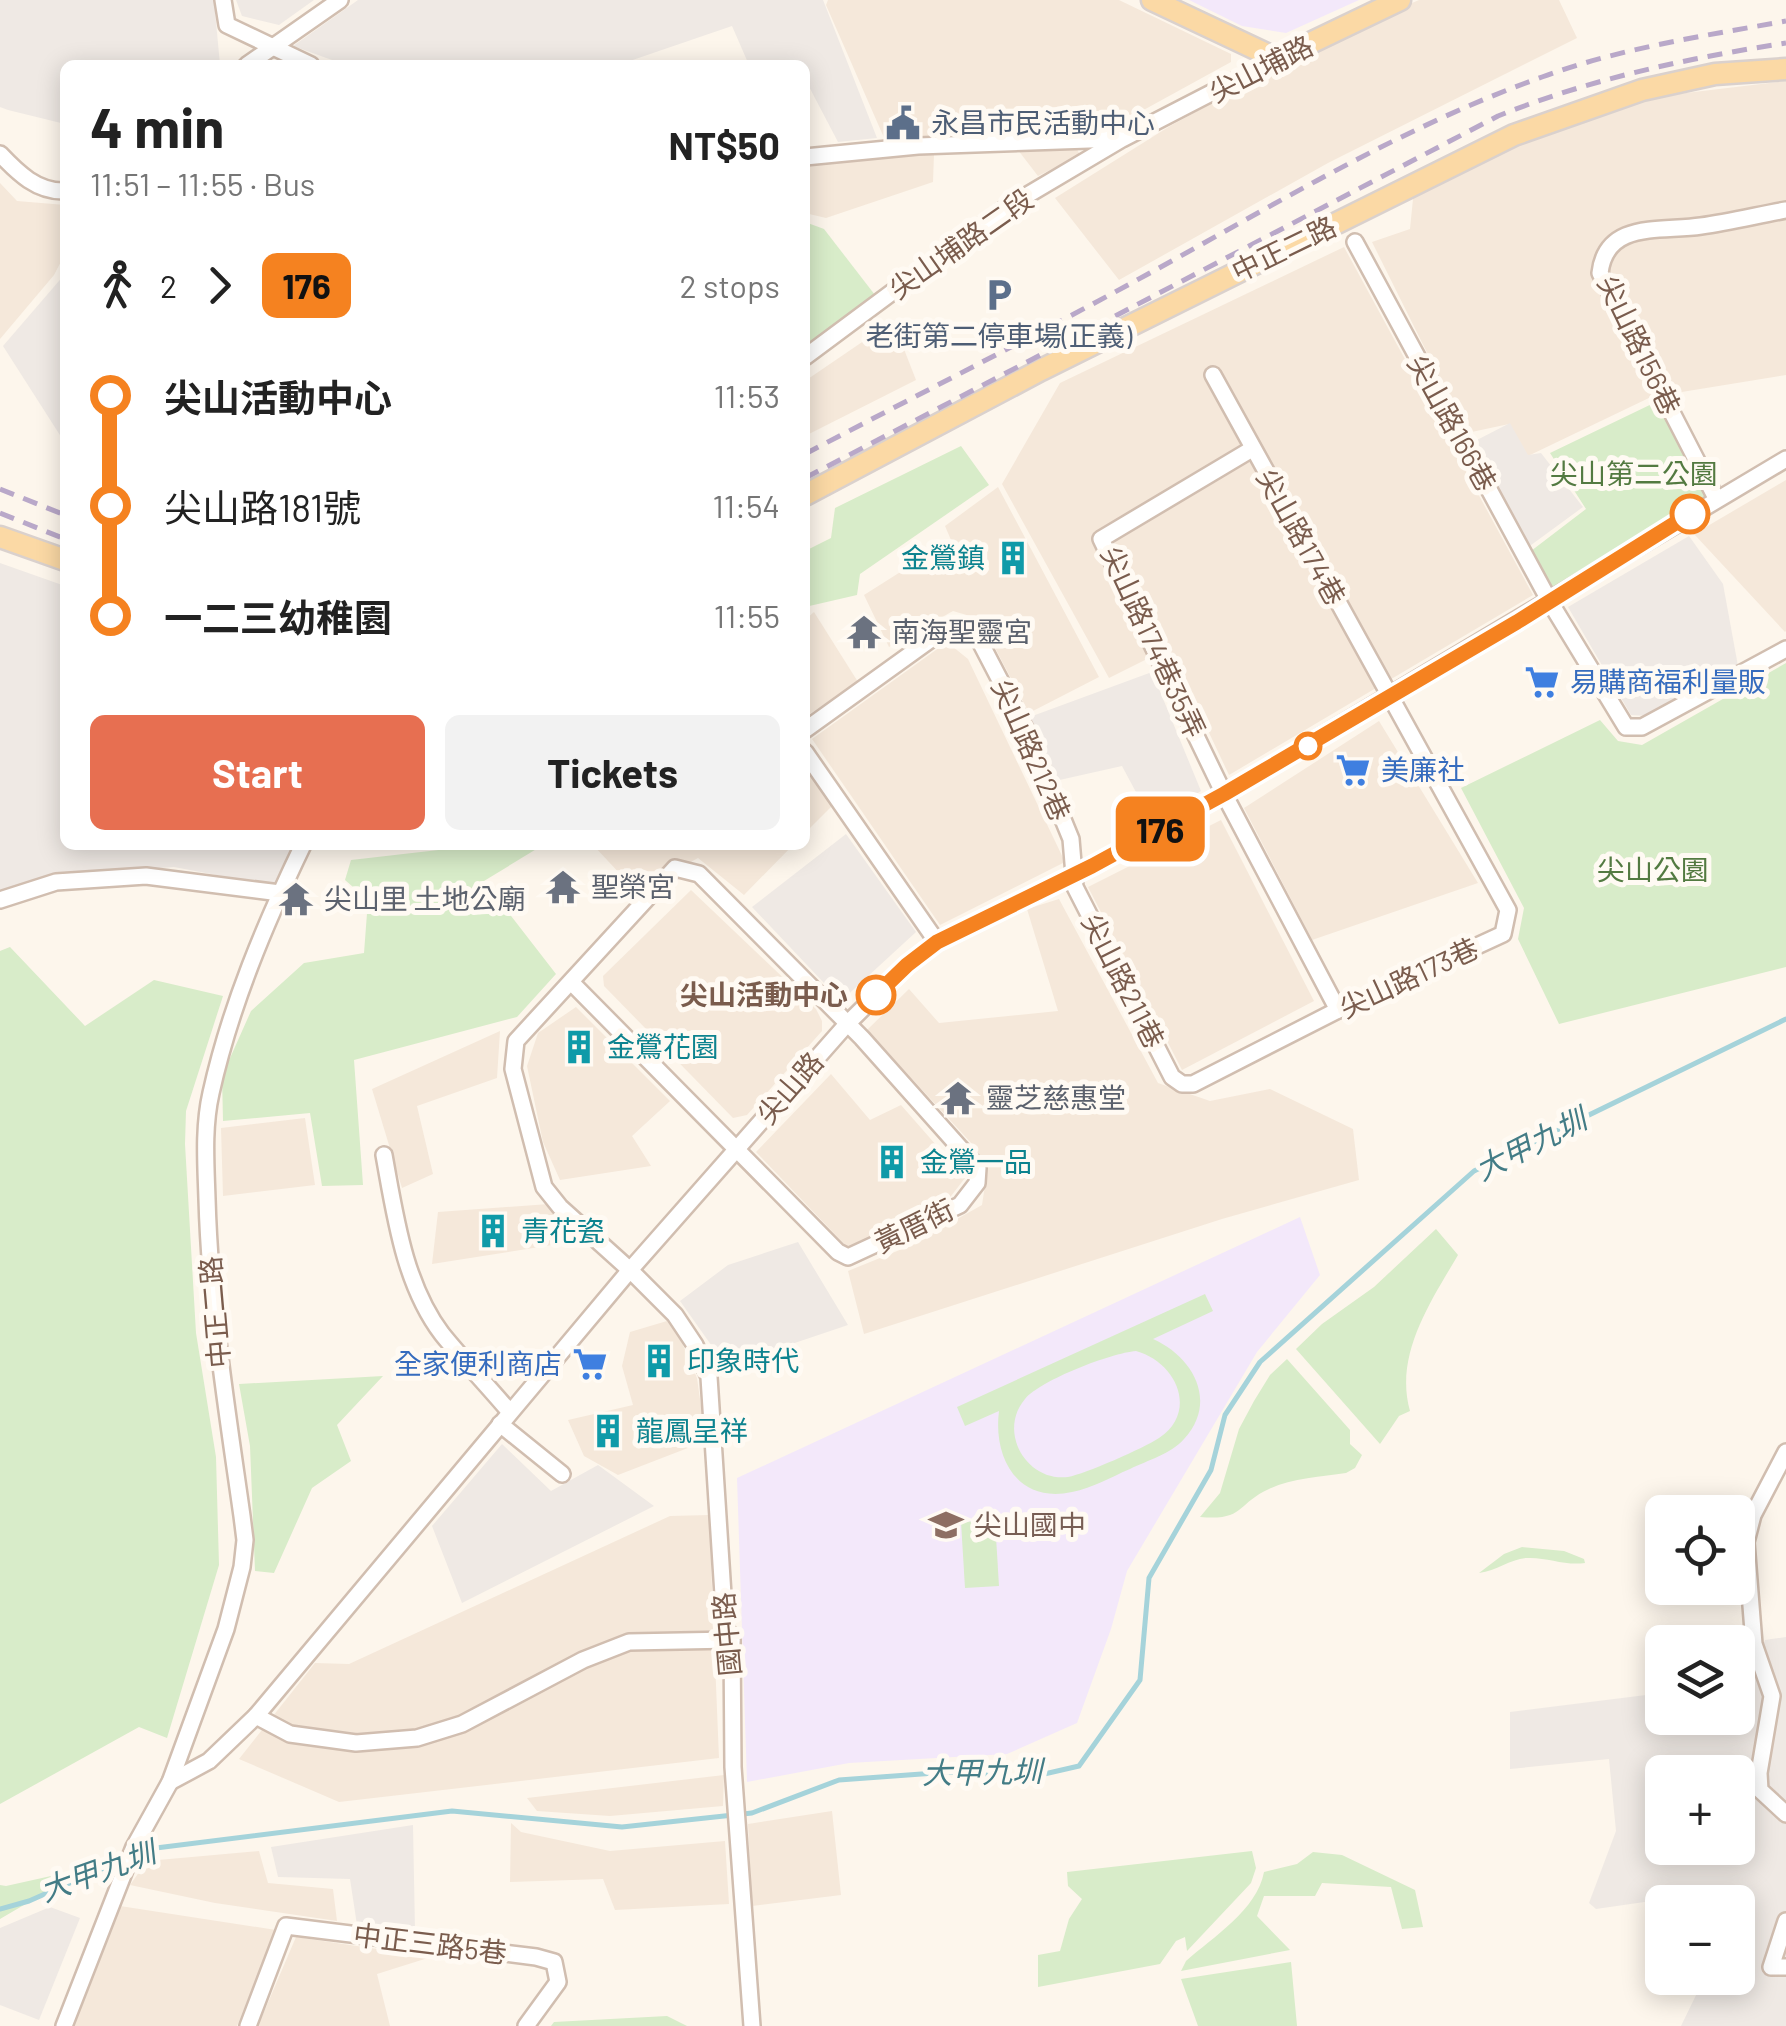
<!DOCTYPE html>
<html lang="en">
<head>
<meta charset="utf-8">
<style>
  :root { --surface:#fff; --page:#f2f2f2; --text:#222; --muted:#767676; --accent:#e76f51 }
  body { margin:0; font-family:Barlow,"Noto Sans TC",sans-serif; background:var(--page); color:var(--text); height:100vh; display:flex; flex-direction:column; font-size:38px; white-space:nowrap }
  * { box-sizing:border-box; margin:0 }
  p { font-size:32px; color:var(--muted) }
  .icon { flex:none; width:55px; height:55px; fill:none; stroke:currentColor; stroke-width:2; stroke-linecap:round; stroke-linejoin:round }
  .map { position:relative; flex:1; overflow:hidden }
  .details { position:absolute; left:60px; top:60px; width:750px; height:790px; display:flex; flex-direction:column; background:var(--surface); border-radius:15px; box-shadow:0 5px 25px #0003 }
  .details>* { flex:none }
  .badge { padding:0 20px; border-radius:15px; font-size:35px; line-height:65px }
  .fabs { position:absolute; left:1645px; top:1495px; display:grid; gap:20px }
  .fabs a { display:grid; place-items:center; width:110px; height:110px; border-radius:15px; background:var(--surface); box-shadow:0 5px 25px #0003; font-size:50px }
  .map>.badge { position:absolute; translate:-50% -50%; box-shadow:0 0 0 5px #fff }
  .legs { display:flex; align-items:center; gap:15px; height:110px; padding:0 30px; font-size:32px }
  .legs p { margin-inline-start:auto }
  .head { display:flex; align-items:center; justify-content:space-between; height:170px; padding:0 30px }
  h1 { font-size:55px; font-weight:700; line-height:75px }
  .cta { display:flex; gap:20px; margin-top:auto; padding:20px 30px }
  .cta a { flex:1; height:115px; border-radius:15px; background:var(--accent); color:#fff; font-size:40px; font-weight:700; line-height:115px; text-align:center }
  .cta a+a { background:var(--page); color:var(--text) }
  ul { padding:0 30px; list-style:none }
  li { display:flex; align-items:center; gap:35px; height:110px; font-size:38px }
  li i { display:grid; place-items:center; width:15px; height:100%; margin:0 12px; background:currentColor }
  li i::after { content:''; width:25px; height:25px; margin:-12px; border:8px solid; border-radius:50%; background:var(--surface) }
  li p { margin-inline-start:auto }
  li:first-child i { background:linear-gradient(#0000 50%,currentColor 0) }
  li:last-child i { background:linear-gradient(currentColor 50%,#0000 0) }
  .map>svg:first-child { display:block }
  .residential { fill:#f5e8da }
  .industrial { fill:#efe9e4; fill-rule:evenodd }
  .education { fill:#f3e8fa }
  .green { fill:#d8ecc9; fill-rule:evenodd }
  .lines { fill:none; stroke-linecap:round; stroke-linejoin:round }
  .stream { stroke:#a5d3da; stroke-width:5 }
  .minor-casing { stroke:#d1beb0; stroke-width:20 }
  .major-casing { stroke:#dad1cd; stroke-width:25 }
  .minor { stroke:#fff; stroke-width:15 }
  .major { stroke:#fbd9a5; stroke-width:20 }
  .rail { stroke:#b9a8c9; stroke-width:5; stroke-dasharray:15 10; stroke-linecap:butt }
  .line-1-casing { stroke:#fff; stroke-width:22 }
  .line-1 { stroke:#f58220; stroke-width:15 }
  .stop-1-dot { fill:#fff; stroke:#f58220; stroke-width:5 }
  .labels { text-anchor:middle; stroke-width:10; stroke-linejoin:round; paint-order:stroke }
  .street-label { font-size:28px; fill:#7a5c4d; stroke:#fffaf3 }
  .service-label { font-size:28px; fill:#4e5e75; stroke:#fffaf3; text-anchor:start }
  .park-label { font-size:28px; fill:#537a41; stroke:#fffaf3 }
  .culture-label { font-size:28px; fill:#0d838f; stroke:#fffaf3; text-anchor:start }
  .worship-label { font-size:28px; fill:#5b616d; stroke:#fffaf3; text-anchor:start }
  .shop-label { font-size:28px; fill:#366cbe; stroke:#fffaf3; text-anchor:start }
  .stop-label { font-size:28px; font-weight:bold; fill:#7a5c4d; stroke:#fffaf3; text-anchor:end }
  .education-label { font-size:28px; fill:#785e54; stroke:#fffaf3; text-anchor:start }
  .water-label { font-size:30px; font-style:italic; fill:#437c86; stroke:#fffaf3 }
</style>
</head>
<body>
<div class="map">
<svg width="1786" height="2026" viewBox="0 0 1786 2026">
  <rect width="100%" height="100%" fill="#fdf6ec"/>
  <g class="residential">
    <path d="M828 0H1119L1231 54V62L1109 129 885 140 826 5Z"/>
    <path d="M1419 0H1559L1577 38 1328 163 1119 280 1055 198 1170 126 1330 39Z"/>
    <path d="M1786 81V375L1651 397 1528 456 1509 424 1467 433 1372 242 1410 229 1414 189 1627 100Z"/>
    <path d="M1076 147 1080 155 1038 176 1018 150Z"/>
    <path d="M934 154 933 182 826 218 805 213V165Z"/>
    <path d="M0 183 17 201 65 205V254L54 275 0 339Z"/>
    <path d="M1344 247 1533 595 1229 775 1169 648 1109 678 1002 484 1060 383Z"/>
    <path d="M893 321 916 380 805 436V381Z"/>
    <path d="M1786 480V631L1785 632 1694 534Z"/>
    <path d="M998 487 1099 677 1029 713 980 619 953 611 889 647 864 595 951 540 945 526Z"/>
    <path d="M814 612 858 682 805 717V620Z"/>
    <path d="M947 642 968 659 1065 862 940 925 812 739Z"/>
    <path d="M1379 721 1478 883 1312 940 1244 808Z"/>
    <path d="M805 768 832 806 805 833Z"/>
    <path d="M1221 820 1314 1001 1182 1070 1088 887Z"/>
    <path d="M593 845 714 846 793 845 744 895 698 858 637 892Z"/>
    <path d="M691 890 816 1009 822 1021V1031L747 1115 733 1118 604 986 603 976Z"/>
    <path d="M1059 899 1158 1083 1210 1101 1270 1089 1353 1129 1359 1180 1222 1219 864 1334 848 1271 907 1247 982 1205 987 1172 973 1145 867 1030 909 989 939 1023 1058 1011 1027 909Z"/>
    <path d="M576 1007 670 1101 632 1136 651 1166 560 1180 543 1142 527 1066 538 1033Z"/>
    <path d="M500 1031 497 1078 417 1106 433 1174 402 1188 372 1089Z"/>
    <path d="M831 1074 870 1120 901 1105 965 1178 948 1200 850 1250 756 1152Z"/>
    <path d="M305 1118 315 1185 223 1196 221 1128Z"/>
    <path d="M549 1204 577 1241 432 1264 438 1212Z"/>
    <path d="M667 1321 680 1338 697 1378 706 1441 618 1475 584 1456 568 1420 633 1405 622 1366 630 1332Z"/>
    <path d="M709 1515 719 1758 339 1802 239 1759 315 1663 349 1664 670 1516Z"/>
    <path d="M724 1775 723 1806 610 1816 537 1811 527 1798Z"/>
    <path d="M832 1811 841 1895 752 1906 748 1824Z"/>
    <path d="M511 1823 521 1832 610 1851 725 1841 729 1904 615 1910 603 1879 510 1882Z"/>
    <path d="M259 1851 268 1883 333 1889 337 1921 215 1903 130 1885 147 1861Z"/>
    <path d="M120 1906 276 1930 237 2026H72Z"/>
    <path d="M296 1937 431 1957 377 1974 390 2026H258Z"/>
  </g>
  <g class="industrial">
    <path d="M0 0H214L220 65H65V124L8 110 0 107Z"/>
    <path d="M236 0H314L279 25 242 16Z"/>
    <path d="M358 0H823L877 138 838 142 805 79V65H749L732 26 618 65H346L293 46Z"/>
    <path d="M65 274V443L3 346Z"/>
    <path d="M1510 423 1528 455 1541 453 1583 507 1527 548 1475 441Z"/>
    <path d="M1689 536 1723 584 1738 666 1649 716 1631 715 1568 607Z"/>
    <path d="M0 563 65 586V845H293L275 886 174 867 101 872 0 896Z"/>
    <path d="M1152 672 1201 791 1152 822 1122 766 1055 781 1027 718Z"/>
    <path d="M846 834 916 932 841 1001 752 907Z"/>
    <path d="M798 1242 848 1325 726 1366 680 1301 728 1265Z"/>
    <path d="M502 1444 551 1491 598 1465 654 1506 462 1603 432 1526Z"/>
    <path d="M1786 1637V2026H1681L1699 1989 1654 1994 1662 1968V1978H1738V1902H1680L1672 1898 1596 1909 1589 1903 1616 1831 1609 1759 1510 1769V1712L1662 1693V1718H1738V1684L1748 1682 1765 1640ZM1662 1772H1738V1848H1662Z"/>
    <path d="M413 1825 415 1931 357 1925 350 1879 278 1877 271 1847Z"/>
    <path d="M50 1907 80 1918 39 2020 0 2005V1928Z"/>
  </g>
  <g class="education">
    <path d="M1189 0H1359L1286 33 1242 26Z"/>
    <path d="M1300 1217 1320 1275 1257 1352 1127 1571 1111 1629 1077 1723 1007 1754 849 1763 747 1782 737 1478Z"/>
  </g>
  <g class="green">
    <path d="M805 222 824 229 875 295 805 346Z"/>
    <path d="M1658 401 1709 496 1553 591 1531 551 1586 509 1550 453Z"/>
    <path d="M961 446 989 485 860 574 857 595 805 607V551L831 538 835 508Z"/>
    <path d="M1786 663V967L1559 1024 1518 939 1524 908 1461 788 1600 720 1618 741 1642 745Z"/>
    <path d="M482 845H543L484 881 556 974 517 1017 354 1060 363 1185 322 1186 310 1113 223 1121 222 1076 251 1011 304 963 364 953 368 900 345 880 351 860Z"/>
    <path d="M10 947 85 1026 154 980 223 996 186 1111 185 1144 196 1333 216 1457 219 1565 167 1738 139 1727 0 1804V951Z"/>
    <path d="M1436 1229 1458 1255C1431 1301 1394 1355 1410 1411L1399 1416 1380 1444 1296 1349 1322 1324 1374 1287Z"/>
    <path d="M1205 1294 1213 1311 1153 1339C1192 1356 1219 1401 1184 1439 1171 1454 1148 1460 1130 1469 1111 1477 1093 1488 1072 1492 1017 1504 993 1457 999 1411L965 1426 957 1407ZM1136 1351C1176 1362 1199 1411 1159 1438 1144 1448 1085 1474 1068 1477 1027 1482 997 1432 1025 1399 1041 1380 1111 1353 1136 1351Z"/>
    <path d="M1287 1359 1350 1430V1444L1362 1455 1355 1468 1346 1473C1322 1477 1291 1478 1269 1489 1236 1504 1245 1521 1200 1517L1220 1493 1239 1429 1254 1401 1270 1375Z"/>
    <path d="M383 1376 337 1425 351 1461 312 1488 274 1573 255 1571 250 1446 239 1384Z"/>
    <path d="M995 1520 999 1586 965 1588 961 1522Z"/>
    <path d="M1522 1547 1564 1551 1584 1559 1585 1563C1565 1566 1547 1557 1527 1558 1510 1559 1497 1571 1479 1573L1504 1554Z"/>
    <path d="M1252 1851 1256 1868 1251 1883 1187 1951 1185 1937 1176 1941 1160 1964 1038 1987V1955L1060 1951 1069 1919 1082 1899 1068 1886 1067 1872Z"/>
    <path d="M1313 1852 1342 1855 1415 1890 1423 1927 1402 1929 1391 1887 1322 1883 1315 1896H1264L1257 1916 1290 1950 1181 1971 1186 1961C1213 1937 1257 1910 1264 1872L1297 1864Z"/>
    <path d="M87 1868 0 1919V1885L6 1886Z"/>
    <path d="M1291 1962 1297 2026H1198L1181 1979Z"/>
    <path d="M667 2016 687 2026H551L554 2022Z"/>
  </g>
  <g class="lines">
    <g class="stream">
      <path d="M137 1854 148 1849 452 1811 622 1827 752 1813 839 1780 949 1772 1027 1778 1079 1766 1140 1680 1149 1578 1211 1470 1225 1415 1260 1362 1474 1171 1786 1019"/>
      <path d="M0 1909 29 1901 122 1860"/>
    </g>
    <g class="minor-casing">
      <g id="minor">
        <path d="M223 0 227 25 311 65"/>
        <path d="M247 65 340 0"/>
        <path d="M0 154C18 173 37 192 65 191"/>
        <path d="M805 157 918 146 1118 139"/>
        <path d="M1355 242 1550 602 1626 727H1642L1786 649"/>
        <path d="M805 357 1004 209 1122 139 1277 59"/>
        <path d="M1252 449 1101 539 1224 794 1338 1010"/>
        <path d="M1716 498 1600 273C1606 220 1662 232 1701 226 1730 222 1758 215 1786 210"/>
        <path d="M805 730 937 635 956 626 976 634 1028 734 1071 839 1075 887 1172 1077 1182 1084H1193L1338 1010 1503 934 1508 910 1213 375"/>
        <path d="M805 752 937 942"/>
        <path d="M0 900 56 882 146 876 280 893"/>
        <path d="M571 982 838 1252 848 1257 960 1205 977 1183 978 1168 862 1038 699 874 675 868 516 1041 513 1069 544 1187 560 1207 630 1270 675 1315 695 1345 709 1377 725 1626 732 1640 733 1767 752 2026"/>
        <path d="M384 1155C395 1215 404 1284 442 1334 463 1360 487 1385 509 1411"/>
        <path d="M500 1424 562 1474"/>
        <path d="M1786 1452 1753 1515 1746 1542 1754 1644 1772 1696 1759 1773 1760 1790 1786 1814"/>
        <path d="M256 1716 290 1734 356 1743 417 1738 462 1724 583 1660 629 1642 732 1640"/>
        <path d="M170 1782 209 1761 256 1716 630 1270 847 1024 907 965 937 942 1092 866 1224 794 1786 459"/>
        <path d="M1786 1921 1771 1967H1786"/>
        <path d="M64 2026 134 1847 170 1782 226 1629 242 1567 245 1540 242 1516C227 1410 210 1306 207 1199 206 1165 203 1128 211 1093 230 1007 265 924 303 845"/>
        <path d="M248 2026 286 1926 536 1957 554 1962 558 1982 526 2026"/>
      </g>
    </g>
    <g class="major-casing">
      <g id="major">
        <path d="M1152 0 1277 59 1400 0"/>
        <path d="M805 495 1041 370 1514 135 1642 90 1715 74 1786 69"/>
        <path d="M0 537 65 560"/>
      </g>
    </g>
    <use href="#minor" class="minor"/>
    <use href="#major" class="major"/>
    <g class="rail">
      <path d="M805 454C919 394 1035 336 1148 274 1276 204 1404 126 1542 77 1621 48 1703 36 1786 21"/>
      <path d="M805 478 1498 116C1590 79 1688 58 1786 43"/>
      <path d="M0 489 65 515"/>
      <path d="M0 513 65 539"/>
    </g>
  </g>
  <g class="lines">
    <g class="line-1-casing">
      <path id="line-1" d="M876 995 907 965 937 942 1092 866 1224 794 1517 622 1690 514"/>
    </g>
    <use href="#line-1" class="line-1"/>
  </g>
  <defs>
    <g id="civic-bare" transform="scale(2.7)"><path d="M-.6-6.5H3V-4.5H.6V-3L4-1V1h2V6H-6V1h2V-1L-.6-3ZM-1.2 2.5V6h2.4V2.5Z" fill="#5c6f8a" stroke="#fffaf3" stroke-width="2.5" paint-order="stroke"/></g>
    <g id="parking-bare" transform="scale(2.7)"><path d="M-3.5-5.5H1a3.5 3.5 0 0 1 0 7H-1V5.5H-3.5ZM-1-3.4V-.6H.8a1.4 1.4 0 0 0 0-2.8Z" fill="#5c6f8a" stroke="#fffaf3" stroke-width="2.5" paint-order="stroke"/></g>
    <g id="building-bare" transform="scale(2.7)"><path d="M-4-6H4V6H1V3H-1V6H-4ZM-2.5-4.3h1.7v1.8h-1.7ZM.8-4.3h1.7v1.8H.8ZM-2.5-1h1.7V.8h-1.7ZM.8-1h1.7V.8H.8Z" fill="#0f9aa8" stroke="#fffaf3" stroke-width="2.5" paint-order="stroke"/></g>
    <g id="temple-bare" transform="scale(2.7)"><path d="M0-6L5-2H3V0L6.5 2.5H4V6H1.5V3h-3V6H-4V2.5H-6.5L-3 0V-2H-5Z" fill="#6b7280" stroke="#fffaf3" stroke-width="2.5" paint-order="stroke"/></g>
    <g id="supermarket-bare" transform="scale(2.7)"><path d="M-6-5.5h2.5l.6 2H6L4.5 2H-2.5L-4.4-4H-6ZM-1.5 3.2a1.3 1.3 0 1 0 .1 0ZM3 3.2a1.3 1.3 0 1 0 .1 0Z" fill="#3f7fe0" stroke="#fffaf3" stroke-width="2.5" paint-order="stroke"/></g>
    <g id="school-bare" transform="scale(2.7)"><path d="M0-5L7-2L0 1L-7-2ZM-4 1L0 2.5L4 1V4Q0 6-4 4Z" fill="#8d6e63" stroke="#fffaf3" stroke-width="2.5" paint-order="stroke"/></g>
  </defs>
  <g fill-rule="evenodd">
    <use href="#civic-bare" x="903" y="123"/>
    <use href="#parking-bare" x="999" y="295"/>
    <use href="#building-bare" x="1013" y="558"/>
    <use href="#temple-bare" x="864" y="632"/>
    <use href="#supermarket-bare" x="1542" y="682"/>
    <use href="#supermarket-bare" x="1353" y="770"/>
    <use href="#temple-bare" x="563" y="887"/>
    <use href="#temple-bare" x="296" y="899"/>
    <use href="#building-bare" x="579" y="1047"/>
    <use href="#temple-bare" x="958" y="1098"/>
    <use href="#building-bare" x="892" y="1162"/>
    <use href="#building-bare" x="493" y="1231"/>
    <use href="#building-bare" x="659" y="1361"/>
    <use href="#supermarket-bare" x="590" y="1364"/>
    <use href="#building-bare" x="608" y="1431"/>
    <use href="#school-bare" x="946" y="1525"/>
  </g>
  <g class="stop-1-dot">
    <circle cx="1690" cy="514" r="18"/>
    <circle cx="1308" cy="746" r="12"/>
    <circle cx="876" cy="995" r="18"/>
  </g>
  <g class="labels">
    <g class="street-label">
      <text transform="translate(1261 69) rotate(-27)" y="10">尖山埔路</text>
      <text transform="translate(961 244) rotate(-35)" y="10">尖山埔路二段</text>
      <text transform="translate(1284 249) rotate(-26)" y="10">中正二路</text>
      <text transform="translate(1639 345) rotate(64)" y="10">尖山路156巷</text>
      <text transform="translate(1452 423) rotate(61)" y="10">尖山路166巷</text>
      <text transform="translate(1301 537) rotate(61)" y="10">尖山路174巷</text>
      <text transform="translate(1153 642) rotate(65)" y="10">尖山路174巷35弄</text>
      <text transform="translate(1031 750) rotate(66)" y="10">尖山路212巷</text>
      <text transform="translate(1409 978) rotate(-25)" y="10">尖山路173巷</text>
      <text transform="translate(1123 981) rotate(63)" y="10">尖山路211巷</text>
      <text transform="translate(790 1088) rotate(-49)" y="10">尖山路</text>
      <text transform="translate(914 1226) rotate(-26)" y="10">黃厝街</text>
      <text transform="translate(215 1312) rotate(-95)" y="10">中正二路</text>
      <text transform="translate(727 1634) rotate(-95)" y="10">國中路</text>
      <text transform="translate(430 1944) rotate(7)" y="10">中正三路5巷</text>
    </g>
    <g class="service-label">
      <text x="931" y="133">永昌市民活動中心</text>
      <text x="999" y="346" text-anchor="middle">老街第二停車場(正義)</text>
    </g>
    <g class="park-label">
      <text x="1634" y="484">尖山第二公園</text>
      <text x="1653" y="880">尖山公園</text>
    </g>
    <g class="culture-label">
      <text x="985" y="568" text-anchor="end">金鶯鎮</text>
      <text x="607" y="1057">金鶯花園</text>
      <text x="920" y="1172">金鶯一品</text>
      <text x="521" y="1241">青花瓷</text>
      <text x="687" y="1371">印象時代</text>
      <text x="636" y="1441">龍鳳呈祥</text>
    </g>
    <g class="worship-label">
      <text x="892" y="642">南海聖靈宮</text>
      <text x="591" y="897">聖榮宮</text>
      <text x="324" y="909">尖山里 土地公廟</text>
      <text x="986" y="1108">靈芝慈惠堂</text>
    </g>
    <g class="shop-label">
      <text x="1570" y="692">易購商福利量販</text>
      <text x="1381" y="780">美廉社</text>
      <text x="562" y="1374" text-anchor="end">全家便利商店</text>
    </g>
    <g class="stop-label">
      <text x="848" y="1005">尖山活動中心</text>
    </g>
    <g class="education-label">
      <text x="974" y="1535">尖山國中</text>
    </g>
    <g class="water-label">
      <text transform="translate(1531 1145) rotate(-27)" y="10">大甲九圳</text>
      <text transform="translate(982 1773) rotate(-1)" y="10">大甲九圳</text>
      <text transform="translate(98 1872) rotate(-20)" y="10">大甲九圳</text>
    </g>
  </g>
</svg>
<div class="fabs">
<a><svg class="icon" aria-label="locate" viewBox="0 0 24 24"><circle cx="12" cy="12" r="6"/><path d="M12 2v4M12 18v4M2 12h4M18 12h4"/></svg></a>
<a><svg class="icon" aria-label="layers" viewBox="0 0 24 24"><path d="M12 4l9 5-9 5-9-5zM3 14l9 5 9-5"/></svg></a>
<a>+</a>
<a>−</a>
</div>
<b class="badge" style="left:1160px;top:829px;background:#f58220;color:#111">176</b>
<section class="details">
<div class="head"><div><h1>4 min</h1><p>11:51 – 11:55 · Bus</p></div><b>NT$50</b></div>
<div class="legs"><svg class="icon" aria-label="walk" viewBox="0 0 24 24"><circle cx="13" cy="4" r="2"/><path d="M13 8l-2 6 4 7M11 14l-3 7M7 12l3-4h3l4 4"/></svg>2<svg class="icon" aria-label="forward" viewBox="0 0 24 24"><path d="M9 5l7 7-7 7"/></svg><b class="badge" style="background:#f58220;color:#111">176</b><p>2 stops</p></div>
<ul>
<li><i style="color:#f58220"></i><b>尖山活動中心</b><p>11:53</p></li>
<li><i style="color:#f58220"></i><span>尖山路181號</span><p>11:54</p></li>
<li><i style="color:#f58220"></i><b>一二三幼稚園</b><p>11:55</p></li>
</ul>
<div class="cta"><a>Start</a><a>Tickets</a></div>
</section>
</div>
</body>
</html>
